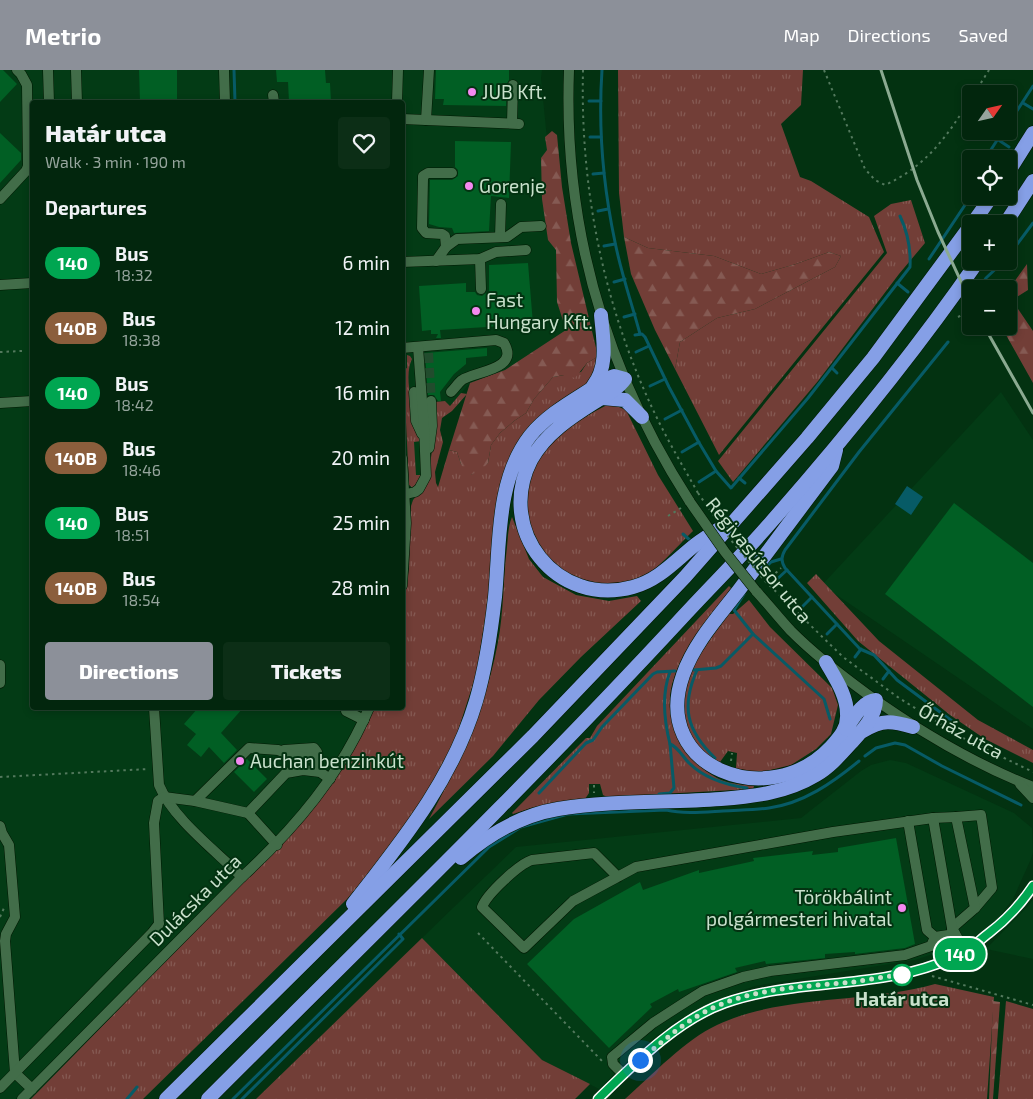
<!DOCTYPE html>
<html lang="en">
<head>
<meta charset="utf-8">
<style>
  :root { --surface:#02260d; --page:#0c2e16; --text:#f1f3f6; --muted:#96a59d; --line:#23432e; --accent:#8c9099 }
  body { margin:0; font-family:"Exo 2",sans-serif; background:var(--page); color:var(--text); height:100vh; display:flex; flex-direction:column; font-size:19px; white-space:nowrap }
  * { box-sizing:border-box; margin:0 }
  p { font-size:16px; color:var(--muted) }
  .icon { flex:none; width:28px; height:28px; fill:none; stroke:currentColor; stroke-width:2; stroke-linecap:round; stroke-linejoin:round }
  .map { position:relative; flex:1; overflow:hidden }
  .side { position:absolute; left:30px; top:30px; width:375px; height:610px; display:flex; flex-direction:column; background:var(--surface); border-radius:5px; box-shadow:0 2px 8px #0003,0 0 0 1px var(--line) }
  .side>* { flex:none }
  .badge { padding:0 10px; border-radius:16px; font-size:18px; line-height:32px }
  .needle { width:32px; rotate:56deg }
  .tools { position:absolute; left:962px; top:15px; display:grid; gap:10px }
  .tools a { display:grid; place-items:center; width:55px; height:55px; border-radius:5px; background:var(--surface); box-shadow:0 2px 8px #0003,0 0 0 1px var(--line); font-size:25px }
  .you { position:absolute; width:25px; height:25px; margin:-12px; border:4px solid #fff; border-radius:50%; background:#1a73e8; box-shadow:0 0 0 8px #1a73e833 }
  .map>.badge { position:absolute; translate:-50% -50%; box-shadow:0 0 0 2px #fff }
  h2 { padding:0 15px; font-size:19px; line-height:45px }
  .round { display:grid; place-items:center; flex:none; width:52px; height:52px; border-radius:5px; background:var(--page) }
  .overview { display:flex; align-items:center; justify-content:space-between; height:85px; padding:0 15px }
  h1 { font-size:24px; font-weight:800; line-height:38px }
  .action { display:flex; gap:10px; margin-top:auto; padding:10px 15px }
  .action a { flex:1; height:58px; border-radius:5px; background:var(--accent); color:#fff; font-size:20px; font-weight:800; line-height:58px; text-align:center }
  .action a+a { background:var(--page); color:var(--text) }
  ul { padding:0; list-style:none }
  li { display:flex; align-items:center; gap:15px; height:65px; padding:0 15px }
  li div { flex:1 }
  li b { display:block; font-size:19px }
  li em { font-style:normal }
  li .badge { min-width:55px; font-weight:700; text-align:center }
  header { display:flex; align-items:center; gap:30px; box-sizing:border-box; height:70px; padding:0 25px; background:var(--accent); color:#fff }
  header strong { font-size:24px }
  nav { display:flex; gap:28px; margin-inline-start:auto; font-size:18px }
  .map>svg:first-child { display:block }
  .built { fill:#033b15 }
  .grass { fill:url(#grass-tufts) }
  .forest { fill:url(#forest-firs) }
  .water { fill:#075b66 }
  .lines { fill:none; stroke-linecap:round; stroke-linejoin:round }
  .stream { stroke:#075b66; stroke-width:3 }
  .building { fill:#015f24 }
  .minor-tunnel { stroke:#214c2d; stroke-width:10; stroke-dasharray:10 5; stroke-linecap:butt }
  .minor-casing { stroke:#001802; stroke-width:11 }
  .highway-casing { stroke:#001802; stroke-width:15 }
  .path { stroke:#53795d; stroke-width:2; stroke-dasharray:2.5 4; stroke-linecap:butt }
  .minor { stroke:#426d49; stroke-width:10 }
  .highway { stroke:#859fe6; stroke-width:14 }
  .rail { stroke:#8baa91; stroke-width:3 }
  .minor-bridge-casing { stroke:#001802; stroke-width:11; stroke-linecap:butt }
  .path-bridge { stroke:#53795d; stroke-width:2; stroke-dasharray:2.5 4; stroke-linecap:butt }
  .minor-bridge { stroke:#426d49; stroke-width:10 }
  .line-casing { stroke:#fff; stroke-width:11 }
  .line { stroke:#00a651; stroke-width:8 }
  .walk { stroke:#c9e1cc; stroke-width:5; stroke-dasharray:0 9 }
  .poi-dot { fill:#f489f0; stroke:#033211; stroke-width:2 }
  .stop-dot { fill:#fff; stroke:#00a651; stroke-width:2.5 }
  .labels { text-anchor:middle; stroke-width:4; stroke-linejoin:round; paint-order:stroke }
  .poi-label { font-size:19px; fill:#c9e1cc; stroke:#033211; text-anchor:start }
  .street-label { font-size:19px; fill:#c9e1cc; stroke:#033211 }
  .stop-label { font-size:19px; font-weight:bold; fill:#c9e1cc; stroke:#033211 }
</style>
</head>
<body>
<header>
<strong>Metrio</strong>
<nav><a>Map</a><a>Directions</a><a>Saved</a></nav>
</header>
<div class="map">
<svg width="1033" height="1029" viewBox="0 0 1033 1029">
  <defs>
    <pattern id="grass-tufts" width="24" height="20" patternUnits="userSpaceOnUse" patternTransform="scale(1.25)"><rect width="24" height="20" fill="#723e37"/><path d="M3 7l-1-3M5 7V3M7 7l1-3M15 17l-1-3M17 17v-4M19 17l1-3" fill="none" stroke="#855a53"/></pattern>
    <pattern id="forest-firs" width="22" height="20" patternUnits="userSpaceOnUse" patternTransform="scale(1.25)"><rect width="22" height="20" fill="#723e37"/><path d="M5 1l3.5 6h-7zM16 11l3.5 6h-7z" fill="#855a53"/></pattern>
  </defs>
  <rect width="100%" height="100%" fill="#033211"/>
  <g class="built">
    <path d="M0 0H542L541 8 566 261 505 300 470 313 450 336 445 331 434 368 427 413 413 430 411 436 409 498 403 548 402 32H32V638H374L345 694 326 722 303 751 31 1029H0Z"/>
    <path d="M1001 322 1033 370V659L822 515Z"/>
    <path d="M890 690 906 693 1014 743 1032 758 1033 782 1031 789 1013 829 996 851 966 873 915 890 755 916 727 926 676 951 641 978 599 1019 542 990 422 868 516 777 801 748 861 701 871 695Z"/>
    <path d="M1033 829V889L986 879 1029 835Z"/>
  </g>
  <g class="grass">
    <path d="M618 0H803L801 35 781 54 800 107 811 111 869 147 884 182 719 385 675 299 680 272 717 248 755 239 835 197 841 186 829 182 796 194 761 204 714 186 648 178 624 167 619 123Z"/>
    <path d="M911 130 925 173 899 204 818 311 733 412 718 391 887 183 874 146 891 134Z"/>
    <path d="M407 285 410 286 412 289C402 309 416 349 421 371L414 372 416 405H422L413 418 409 415 403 289 404 286 405 299 407 298Z"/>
    <path d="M597 287 596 298 591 310 535 352 495 465 486 544 476 605 455 670 432 722 396 771 347 829 143 1029H31L303 751C331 715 355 679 374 638H402V548L409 498 411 436 413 430 427 413 434 368 435 332 445 331 450 336 461 323 467 324 452 341 442 348 440 360 443 372 435 402 436 413 438 417 449 380 457 382 461 394 471 405 488 393 491 375 500 363 514 351 526 343 534 329 553 307 581 302 587 293Z"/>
    <path d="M607 335 619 337 626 340 658 405 693 461C677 476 655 504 635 511 612 519 579 514 559 499 544 489 527 454 526 436 526 423 529 403 536 391 551 366 582 348 607 335Z"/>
    <path d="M512 447 529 489 543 507 576 525 609 531 637 526 641 531 581 587 539 630 493 686 429 749C460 691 486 637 498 572 504 541 503 508 507 477 508 467 508 456 512 447Z"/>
    <path d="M816 504 879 571 978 650 1033 680V693L985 669 950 645 858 571 807 513Z"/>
    <path d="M729 516 731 518C712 545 684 576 674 608 660 647 682 689 717 708 728 714 741 714 754 716L753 719 607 727 603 725 600 714H589V723L585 729 534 737 513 744 512 743 586 668H590L597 656Z"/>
    <path d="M749 530 770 557 832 618 838 635 831 664 816 679 791 695 758 703 741 701 736 698 737 683 728 681 720 692C708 687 698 677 692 666 667 620 703 580 729 544H733Z"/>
    <path d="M422 868 542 990 590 1014 575 1029H256Z"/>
    <path d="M935 914 994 927 987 1029H625C651 1006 686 969 717 955 783 924 865 934 935 914Z"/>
    <path d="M1006 931 1033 939V1029H998Z"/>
  </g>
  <g class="forest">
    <path d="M552 61 557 65 562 117 571 173 597 282V287L587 293 575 308 564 305 553 307 534 329 526 343 514 351 500 363 491 375 488 393 482 399 471 405H467L461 394 457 382 449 380 470 313 505 300 566 260 557 232 556 180 548 170 542 129 541 88 547 80 545 67Z"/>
    <path d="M624 167 648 178 714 186 761 204 796 194 829 182 841 186 835 197 755 239 717 248 680 272 675 299 655 260 631 204Z"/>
    <path d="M1027 194 1028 220 1012 230 1033 261V313L1001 256H1009V219Z"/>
    <path d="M993 931 1000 932 993 1029H989Z"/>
  </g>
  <path class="water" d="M907 416 923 427 911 445 895 434Z"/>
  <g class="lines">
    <g class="stream">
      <path d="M234 0 235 32"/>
      <path d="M602 0C598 58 603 115 615 172 621 203 632 234 640 264"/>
      <path d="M589 31H601"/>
      <path d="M1023 33 1033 39"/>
      <path d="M1011 52 1015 55"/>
      <path d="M1009 53 1033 16"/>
      <path d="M1009 60 1016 64"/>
      <path d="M590 67H601"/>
      <path d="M997 69 1009 77"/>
      <path d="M985 89 1003 61"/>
      <path d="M593 104 604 103"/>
      <path d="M598 141 608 139"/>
      <path d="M604 176 615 174"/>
      <path d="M1009 185 1033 153"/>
      <path d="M929 189 965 135 966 122 971 111"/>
      <path d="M614 212 625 209"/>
      <path d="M897 213 908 222"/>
      <path d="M979 219 986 208 1004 191"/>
      <path d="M624 247 635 244"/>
      <path d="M635 265 642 264 645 267 669 317 698 371 716 401 731 418 808 328 910 197C911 178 908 163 900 146"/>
      <path d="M948 272 859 382 785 480C781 487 781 491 785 498L860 579 874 585 897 610 952 651"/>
      <path d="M636 282 649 276"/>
      <path d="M832 298 837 303"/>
      <path d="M650 316 665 309"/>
      <path d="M665 349 682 340"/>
      <path d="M682 382 699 372"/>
      <path d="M739 408 745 413"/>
      <path d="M699 412 716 401"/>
      <path d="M683 464 691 471"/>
      <path d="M760 503 771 492 781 489"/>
      <path d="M775 511 787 500"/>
      <path d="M744 524 734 540 753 564 824 629 830 649"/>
      <path d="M801 538 812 527"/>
      <path d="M827 564 837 554"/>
      <path d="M855 587 861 579"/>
      <path d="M694 600 716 598 721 596 753 564"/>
      <path d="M697 600C681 636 686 660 715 688"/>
      <path d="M670 602C661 625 664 650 670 674 678 677 683 687 689 693 705 709 726 715 747 718"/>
      <path d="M883 609 889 601"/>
      <path d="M865 686 876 678 895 673 905 675 942 696 1021 735"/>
      <path d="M539 723 586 673 593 670 602 657 653 604 657 602 675 601"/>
      <path d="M659 724 670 723 674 718 670 674"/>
      <path d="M127 1029 137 1017"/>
      <path d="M233 1029 489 777 521 757 568 744 666 740C684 744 704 742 723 741 738 740 754 740 769 738 804 733 832 713 859 691"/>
      <path d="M242 1029 403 869 399 864"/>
    </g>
  </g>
  <g class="building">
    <path d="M0 0H3L17 14 0 32Z"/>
    <path d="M139 0H177V32H140Z"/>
    <path d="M276 0H325L326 13H330L331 32H289L288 12H277Z"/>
    <path d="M436 0H509V10L506 15V36L443 35 444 29H435Z"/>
    <path d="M0 63 21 83V90L0 113Z"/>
    <path d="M455 71 511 72 509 128 491 126 489 161 454 163 452 158 439 157 429 154 430 110H452L458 106V100L455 97Z"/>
    <path d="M528 193 533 254 440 260 441 268H436L438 264H431V260L422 261 419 216 466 213V222H475L477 225 482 226 489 221V195Z"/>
    <path d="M487 278V286L466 288V294L454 304 440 322 441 331H438L434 325H428L425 283Z"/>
    <path d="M954 433 1033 493V637L885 524Z"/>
    <path d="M198 638H243L221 663 237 680 224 693 209 677 201 687 187 675 196 664 184 654Z"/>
    <path d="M247 689 267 709 254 722 234 702Z"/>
    <path d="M896 768 915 874 905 878 855 884V882L825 884V888L766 894 765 891 735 898 737 902 679 922 678 919 650 934 652 937 609 978 527 894 574 849 640 812 643 820 699 800V803L754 791 753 788 813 781 812 785 838 782V778Z"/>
  </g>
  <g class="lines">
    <path class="minor-tunnel" d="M428 283 431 331"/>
    <g class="minor-casing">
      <g id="minor">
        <path d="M48 0 49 32"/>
        <path d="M76 0 77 32"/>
        <path d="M224 0 225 32"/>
        <path d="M569 0C563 157 605 300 690 432"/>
        <path d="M273 25 274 32"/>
        <path d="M397 32 398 0"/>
        <path d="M402 49 519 54"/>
        <path d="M426 50 429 0"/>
        <path d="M512 53 513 15"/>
        <path d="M0 129 26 101 28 96 27 15 21 4 17 0"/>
        <path d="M500 167 501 134"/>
        <path d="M446 177 445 166 442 164 426 163 422 158 423 109V106L428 103H452"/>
        <path d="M480 189 481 219"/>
        <path d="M436 191 446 177 457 169 507 167 521 157 541 156"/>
        <path d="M402 192 480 189 496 182 526 180"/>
        <path d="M0 215 32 213"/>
        <path d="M402 278 496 270 504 273C520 300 475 301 462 310 458 313 455 318 451 322"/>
        <path d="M414 322 416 351 422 364"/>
        <path d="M0 333 32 331"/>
        <path d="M429 378 432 356 431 331"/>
        <path d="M402 388 406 453 402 516"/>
        <path d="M402 425 415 422 419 419 426 406 424 357 418 277"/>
        <path d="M756 521C768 534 779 548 791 561 814 584 841 605 867 624 920 662 972 693 1033 717"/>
        <path d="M0 595V613"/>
        <path d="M154 638 159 715C173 749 216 781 242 807"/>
        <path d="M346 641 364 650"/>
        <path d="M284 680 314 678 317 682 318 694"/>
        <path d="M1020 714 1033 728"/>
        <path d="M195 731 249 678 278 680 294 686 312 688 318 694 320 702"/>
        <path d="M248 743 277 775"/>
        <path d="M956 747 981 745 992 818 975 838"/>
        <path d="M933 748 956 747 975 838 952 858"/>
        <path d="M908 751 927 860 935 867 955 864"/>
        <path d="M0 756 2 763 9 775 15 847 6 864 5 871 15 1003 32 1019"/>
        <path d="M618 807 594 783 532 790C519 794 487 824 482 837L524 878 573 831 636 797 833 762 933 748 952 858 965 882"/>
        <path d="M623 1004 613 994 612 987 653 953 684 933 703 921 743 907 770 901 905 885 931 876 935 867"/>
        <path d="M0 1018 152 863 159 854 154 753 158 731 164 727 195 731 248 743 286 703 303 700 320 702 330 709"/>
        <path d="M22 1029 242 807C295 758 341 704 369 638"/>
        <path d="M598 1029C634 994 677 950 725 933 793 909 869 919 937 894 946 890 956 887 965 882 973 877 981 869 989 863 1006 850 1021 834 1033 816"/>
      </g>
    </g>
    <g class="highway-casing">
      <g id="highway">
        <path d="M1009 101 1033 63"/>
        <path d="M972 154 992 126"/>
        <path d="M1005 154 1033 111"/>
        <path d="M593 316C609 296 603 269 601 245"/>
        <path d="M602 328 625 330 642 347"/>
        <path d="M826 592C835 608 847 625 847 644 848 658 840 667 831 677 769 743 650 698 683 605 694 573 719 546 739 520 770 479 801 437 832 396L836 380"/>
        <path d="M863 661C883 649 892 651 913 657"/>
        <path d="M461 788C488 765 522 745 558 739 611 730 667 733 721 729 755 726 786 723 816 705 830 697 841 684 852 672 862 661 876 646 876 630 862 631 853 649 846 659"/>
        <path d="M353 834C402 771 453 709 476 631 486 597 491 562 495 527 500 474 496 410 530 366 550 341 581 327 606 309L614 306 625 309C618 319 605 326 595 332 571 347 545 364 531 390 495 460 557 538 633 517 659 510 676 490 695 475 704 468 714 462 724 456"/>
        <path d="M166 1029 533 666 685 507 807 368 873 288 971 155"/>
        <path d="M208 1029C366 871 526 716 678 552 709 518 742 486 772 451 845 368 915 282 978 191"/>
      </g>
    </g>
    <g class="path">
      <path d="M583 0C580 120 604 238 656 346 669 373 684 398 698 423"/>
      <path d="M824 0 865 99 875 110 885 115C927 96 948 65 971 28"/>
      <path d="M974 24 989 0"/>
      <path d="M958 247 970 241"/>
      <path d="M0 282 22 281"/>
      <path d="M668 446 681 438"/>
      <path d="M765 511 843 587 899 628 961 667 1033 702"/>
      <path d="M766 512 781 498"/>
      <path d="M731 691 732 683"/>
      <path d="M0 707 148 699"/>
      <path d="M594 715V723"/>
      <path d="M0 847 4 838"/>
      <path d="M478 863 602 991"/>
      <path d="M932 906 1033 935"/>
    </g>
    <use href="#minor" class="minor"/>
    <use href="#highway" class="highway"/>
    <g class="rail">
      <path d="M881 0 917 110 938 162 971 233"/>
      <path d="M984 256 1033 343"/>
    </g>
    <g class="minor-bridge-casing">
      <path id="minor-bridge" d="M690 432 725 482 756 521"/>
    </g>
    <path class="path-bridge" d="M698 423 730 469 765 511"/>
    <use href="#minor-bridge" class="minor-bridge"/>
  </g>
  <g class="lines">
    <g class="line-casing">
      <path id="line" d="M598 1029C634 994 677 950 725 933 793 909 869 919 937 894 946 891 957 887 965 882 973 877 981 869 989 863 1006 850 1021 834 1033 816"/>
    </g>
    <use href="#line" class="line"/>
    <path class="walk" d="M640 990C660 974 678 957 701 944 746 918 802 917 853 912 869 910 886 906 902 905"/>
  </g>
  <g class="poi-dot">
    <circle cx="472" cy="22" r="5"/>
    <circle cx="469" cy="116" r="5"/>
    <circle cx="476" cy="241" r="5"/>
    <circle cx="240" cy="691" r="5"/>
    <circle cx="902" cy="838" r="5"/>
  </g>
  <circle class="stop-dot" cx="902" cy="905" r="10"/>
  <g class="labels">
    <g class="poi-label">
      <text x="482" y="29">JUB Kft.</text>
      <text x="479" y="123">Gorenje</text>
      <text x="486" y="237">Fast<tspan x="486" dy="22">Hungary Kft.</tspan></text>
      <text x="250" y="698">Auchan benzinkút</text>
      <text x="892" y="834" text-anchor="end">Törökbálint<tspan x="892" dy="22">polgármesteri hivatal</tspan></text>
    </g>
    <g class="street-label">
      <text transform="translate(759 490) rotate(51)" y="7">Régivasútsor utca</text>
      <text transform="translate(961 661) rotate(29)" y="7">Őrház utca</text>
      <text transform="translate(195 830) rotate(-45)" y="7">Dulácska utca</text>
    </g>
    <g class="stop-label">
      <text x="902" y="936">Határ utca</text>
    </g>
  </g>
</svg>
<div class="tools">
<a><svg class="needle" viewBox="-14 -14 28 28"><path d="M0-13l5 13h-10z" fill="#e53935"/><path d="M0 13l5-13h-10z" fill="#96a59d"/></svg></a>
<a><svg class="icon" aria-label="locate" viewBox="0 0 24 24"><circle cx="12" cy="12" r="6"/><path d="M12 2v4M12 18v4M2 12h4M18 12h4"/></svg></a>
<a>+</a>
<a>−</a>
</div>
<div class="you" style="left:640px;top:990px"></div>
<b class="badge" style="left:960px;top:884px;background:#00a651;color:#fff">140</b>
<section class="side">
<div class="overview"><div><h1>Határ utca</h1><p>Walk · 3 min · 190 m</p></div><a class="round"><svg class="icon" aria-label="heart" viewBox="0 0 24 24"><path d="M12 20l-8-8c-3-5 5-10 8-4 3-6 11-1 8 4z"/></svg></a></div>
<h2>Departures</h2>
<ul>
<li><span class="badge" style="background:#00a651;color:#fff">140</span><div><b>Bus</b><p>18:32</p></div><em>6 min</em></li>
<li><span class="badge" style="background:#8b5e3c;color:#fff">140B</span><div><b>Bus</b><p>18:38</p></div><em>12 min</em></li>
<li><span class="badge" style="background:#00a651;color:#fff">140</span><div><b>Bus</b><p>18:42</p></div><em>16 min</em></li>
<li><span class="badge" style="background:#8b5e3c;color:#fff">140B</span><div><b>Bus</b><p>18:46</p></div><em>20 min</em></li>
<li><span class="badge" style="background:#00a651;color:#fff">140</span><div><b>Bus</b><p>18:51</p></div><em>25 min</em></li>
<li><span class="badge" style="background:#8b5e3c;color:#fff">140B</span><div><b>Bus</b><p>18:54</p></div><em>28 min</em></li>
</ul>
<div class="action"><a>Directions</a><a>Tickets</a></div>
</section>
</div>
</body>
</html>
